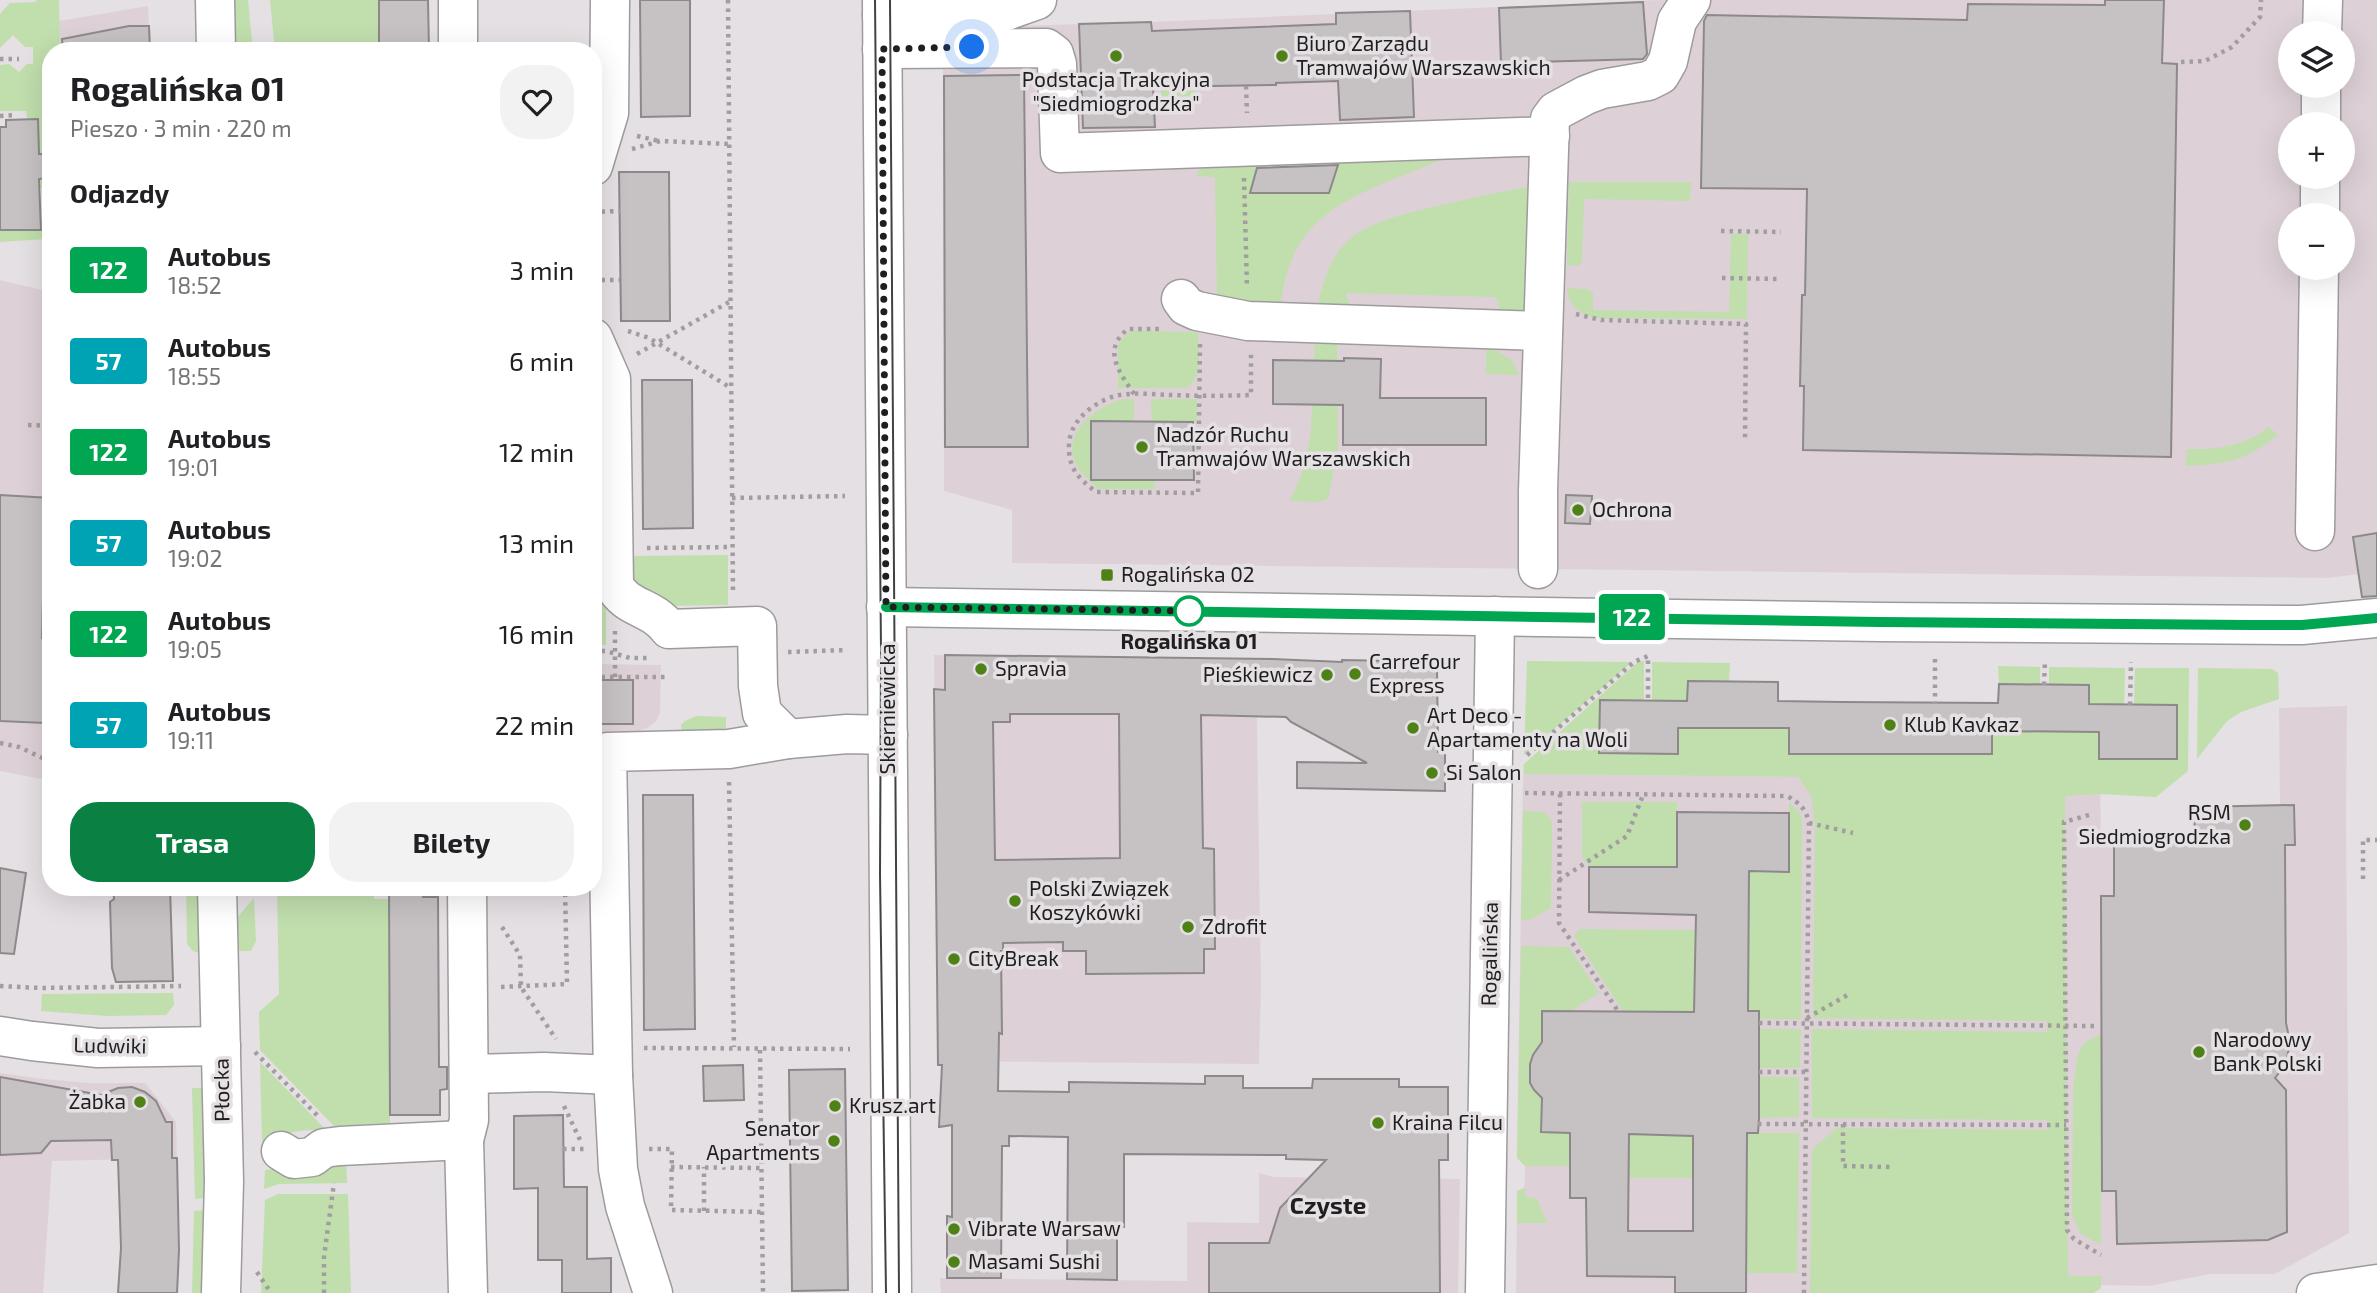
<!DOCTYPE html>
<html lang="pl">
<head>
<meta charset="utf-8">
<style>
  :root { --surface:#fff; --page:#f2f2f2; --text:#202124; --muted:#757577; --accent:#0b8043 }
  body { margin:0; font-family:"Exo 2",sans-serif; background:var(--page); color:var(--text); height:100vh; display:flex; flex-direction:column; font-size:26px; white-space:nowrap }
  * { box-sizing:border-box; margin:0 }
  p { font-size:23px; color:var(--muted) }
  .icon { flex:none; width:38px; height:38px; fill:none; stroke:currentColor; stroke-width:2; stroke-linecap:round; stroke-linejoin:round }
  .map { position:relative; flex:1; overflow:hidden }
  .details { position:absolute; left:42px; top:42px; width:560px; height:854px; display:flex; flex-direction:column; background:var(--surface); border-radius:28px; box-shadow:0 7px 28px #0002 }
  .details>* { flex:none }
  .badge { padding:0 14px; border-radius:5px; font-size:24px; line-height:46px }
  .controls { position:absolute; left:2278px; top:21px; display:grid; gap:14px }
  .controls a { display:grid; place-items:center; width:77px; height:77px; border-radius:50%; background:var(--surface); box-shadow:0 7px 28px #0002; font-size:35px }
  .you { position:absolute; width:35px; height:35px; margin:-18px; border:5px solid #fff; border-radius:50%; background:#1a73e8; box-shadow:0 0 0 10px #1a73e833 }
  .map>.badge { position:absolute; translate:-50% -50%; box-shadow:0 0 0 4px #fff }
  h2 { padding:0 28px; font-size:26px; line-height:63px }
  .round { display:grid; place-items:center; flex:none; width:74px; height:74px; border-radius:28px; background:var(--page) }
  .summary { display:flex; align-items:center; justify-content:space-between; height:119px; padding:0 28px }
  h1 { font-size:33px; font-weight:700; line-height:52px }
  .cta { display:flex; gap:14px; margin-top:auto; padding:14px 28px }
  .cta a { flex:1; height:80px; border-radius:28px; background:var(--accent); color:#fff; font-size:28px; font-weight:700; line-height:80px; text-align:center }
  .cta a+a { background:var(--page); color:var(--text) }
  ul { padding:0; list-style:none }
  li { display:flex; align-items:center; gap:21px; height:91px; padding:0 28px }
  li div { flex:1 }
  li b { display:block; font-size:26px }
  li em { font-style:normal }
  li .badge { min-width:77px; font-weight:700; text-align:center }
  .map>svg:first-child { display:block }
  .built { fill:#ddd1d7; fill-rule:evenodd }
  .green { fill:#c1dead }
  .building { fill:#c6c2c4; stroke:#8d898b; stroke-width:2; fill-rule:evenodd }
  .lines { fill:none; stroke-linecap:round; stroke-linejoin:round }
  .minor-casing { stroke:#9e9b9d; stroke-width:41 }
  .path { stroke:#a29ea0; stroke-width:4.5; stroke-dasharray:3.5 5; stroke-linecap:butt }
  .minor { stroke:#fff; stroke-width:38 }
  .tram { stroke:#434142; stroke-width:2 }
  .line-casing { stroke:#fff; stroke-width:16 }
  .line { stroke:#00a651; stroke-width:10 }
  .walk { stroke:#201f1f; stroke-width:7; stroke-dasharray:0 12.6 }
  .poi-dot { fill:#4e8217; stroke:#e5e0e3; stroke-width:2.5 }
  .stop-dot { fill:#fff; stroke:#00a651; stroke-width:3.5 }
  .labels { text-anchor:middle; stroke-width:7; stroke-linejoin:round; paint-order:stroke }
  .poi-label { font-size:21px; fill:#201f1f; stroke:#e5e0e3; text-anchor:start }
  .stop-label { font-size:21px; font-weight:bold; fill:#201f1f; stroke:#e5e0e3 }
  .street-label { font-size:21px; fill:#201f1f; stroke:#e5e0e3 }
  .quarter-label { font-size:24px; font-weight:bold; fill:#201f1f; stroke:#e5e0e3 }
</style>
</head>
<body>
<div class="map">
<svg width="2377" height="1293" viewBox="0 0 2377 1293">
  <rect width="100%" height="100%" fill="#e5e0e3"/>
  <g class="built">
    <path d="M1658 0H2377V572L2326 578 1012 563V510L944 491 943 28 1151 22ZM2291 33H2343V86H2291ZM2291 124H2343V177H2291ZM2291 215H2343V268H2291Z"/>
    <path d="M148 6 150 51H60L59 21Z"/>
    <path d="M0 280 42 290 51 281V497L41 498 43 620H51V749L46 751 42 779 0 771Z"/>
    <path d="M934 655 1256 660 1261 984 1259 1064 938 1061Z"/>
    <path d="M593 664 661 665 660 713 656 721 649 727 635 733H593Z"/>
    <path d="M2347 706 2346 816 2349 1233 2275 1274H2210L2149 1286 2101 1285V1288L2093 1293H1516L1517 1191 1524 1188 1525 1177V1166L1517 1158 1523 774 2100 780 2101 844H2194L2195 807 2280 804 2279 708Z"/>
    <path d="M0 1073 43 1079 90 1083H145L176 1122 177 1158 52 1161 43 1293H0Z"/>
    <path d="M1259 1173 1274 1177 1460 1179 1458 1293H941L940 1278 1187 1281V1222L1259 1223Z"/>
  </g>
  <g class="green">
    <path d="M37 0H59L60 51H51V188H39V179L46 178V155L39 154 38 119H27L26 111H0V65L9 64 19 72 27 64H33V47H25L13 35 0 48V14L10 3 35 2Z"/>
    <path d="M232 0H248L253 51H233Z"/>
    <path d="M270 0H379V51H275Z"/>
    <path d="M1197 86 1196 96 1201 102 1162 103 1161 87Z"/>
    <path d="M1441 157 1440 160C1356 197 1288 207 1280 313L1217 299 1215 177 1197 176 1198 172 1204 167 1258 161 1251 193H1328L1340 158Z"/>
    <path d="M1569 182H1691L1690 201 1584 199 1582 262 1578 266 1567 265Z"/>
    <path d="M1538 185 1532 312 1503 321 1496 297 1346 293 1353 316 1316 315C1330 232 1362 224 1437 206 1470 198 1504 191 1538 185Z"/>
    <path d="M51 229V237L47 239 0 242V230Z"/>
    <path d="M1731 234H1748L1747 319 1598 318C1581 315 1568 307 1567 288L1588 289 1593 293V310L1729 312Z"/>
    <path d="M1138 331 1198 332C1198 349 1204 376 1187 388H1118V345L1127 333Z"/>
    <path d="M1315 336 1337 337 1338 447 1328 499 1318 502 1289 501C1307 470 1311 440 1312 405L1322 404 1314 361Z"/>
    <path d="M1486 344 1512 360 1519 375 1486 374Z"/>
    <path d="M1123 399H1134V422L1155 480V489H1098C1092 482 1081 474 1076 464 1061 432 1096 407 1123 399Z"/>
    <path d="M1151 399H1197V422H1152Z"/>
    <path d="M2269 427 2278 435C2246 461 2226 464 2186 466L2187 449C2218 450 2244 446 2269 427Z"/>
    <path d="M728 555V605L664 606 632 589 625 556Z"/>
    <rect x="593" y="556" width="13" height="89"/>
    <path d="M1527 661 1632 662 1524 755Z"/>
    <path d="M1644 661V700H1600L1599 753 1678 754V728H1789L1790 754H1991L1992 731 2099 732V759H2177V706L2134 705 2135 668H2189L2188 771 2156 797 2100 794 2065 796 2068 1276H2101V1288L2093 1293H1810L1812 1149 1837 1128 2048 1130 2047 1120 1812 1118V1029L2047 1032V1021L1813 1018 1815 825 1811 796 1798 777 1523 774 1524 764 1638 662Z"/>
    <path d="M1652 662 1730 663 1729 682H1688L1687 701 1652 700Z"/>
    <path d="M1998 666 2040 667V684H1999Z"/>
    <path d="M2049 667 2125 668 2124 705 2089 704V685H2049Z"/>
    <path d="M2198 668 2272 669 2278 673 2279 699 2241 712 2227 721 2197 759Z"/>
    <path d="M696 716 726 717V742L682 733 681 725 685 721Z"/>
    <path d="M1582 802H1677V867H1589L1582 856Z"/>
    <path d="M1789 802 1800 813 1802 821 1801 1019H1759V1011H1748L1749 871 1789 872Z"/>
    <path d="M1523 811 1544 812 1551 819 1552 824 1551 908 1530 920H1521Z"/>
    <path d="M186 887H198L199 953 193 951 187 944Z"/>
    <path d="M277 887H373L374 899H389L390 1123 334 1126 260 1050 259 1012 279 994Z"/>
    <path d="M254 898 256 941 251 951H237L236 919Z"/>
    <path d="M1580 929 1695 930 1694 1012H1689L1688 1014 1639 1012 1624 1013 1574 936Z"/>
    <path d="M1521 946 1569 947 1599 993 1571 1011 1542 1010V1047C1526 1055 1527 1076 1534 1090L1542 1096 1541 1132 1693 1135V1178H1629L1628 1166H1525L1517 1158Z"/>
    <path d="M173 993 174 1005 166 1015 107 1016 41 1011 42 994Z"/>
    <path d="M1759 1029H1801L1800 1068H1759V1045L1755 1044Z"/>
    <path d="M2101 1034V1245L2080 1233 2072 1215 2073 1093 2077 1057 2084 1043Z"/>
    <path d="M260 1062 328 1132C301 1127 287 1133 262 1142Z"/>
    <path d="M1759 1077H1799V1117L1759 1118Z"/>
    <path d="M192 1088H203L206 1198 195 1199Z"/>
    <path d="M1747 1133H1799L1797 1273H1746Z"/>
    <path d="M346 1158 347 1183 279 1184 264 1189 265 1170Z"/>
    <path d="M1525 1188V1196L1537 1199 1547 1223H1517V1191Z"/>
    <path d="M278 1194H348L351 1293H261L265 1200Z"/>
    <path d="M206 1210 204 1293H192L194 1211Z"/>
  </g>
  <g class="building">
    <path d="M379 0H428L429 51H379Z"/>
    <path d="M640 0H690V116L641 117Z"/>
    <path d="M2105 0H2164L2162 63 2177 64 2171 457 1803 450 1804 386H1800L1802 295H1805L1807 189 1701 188 1704 21 1707 15 1967 20 1968 4 2105 5Z"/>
    <path d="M1643 2 1647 54 1643 59 1501 63 1499 8Z"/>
    <path d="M1410 11 1414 117 1340 120 1338 81 1276 83V85L1153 87 1155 127 1083 128 1079 24 1151 22 1152 31 1336 24V13Z"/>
    <path d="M129 26H149L150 51H63L62 39Z"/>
    <path d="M1024 75 1028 447H945L944 76Z"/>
    <path d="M38 119 39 154H46V178L39 179 41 230H0V127H6V120Z"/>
    <path d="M1338 165 1329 193H1250L1257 168Z"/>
    <path d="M619 172H669L670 321H621Z"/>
    <path d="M1344 358 1381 359 1380 398H1486V445H1343V405L1273 404V360L1344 361Z"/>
    <path d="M642 380H692L693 528 643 529Z"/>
    <path d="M1091 421 1193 422 1194 480H1091Z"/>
    <path d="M0 495 51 498V556H44L42 638H51V707H46L45 723 0 721Z"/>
    <path d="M1566 495 1592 496 1590 524 1565 523Z"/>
    <path d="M2377 533V596L2362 597 2353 537Z"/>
    <path d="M945 655 1273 659 1342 662V660L1397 661 1404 667 1437 668 1438 752 1445 753V791L1297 788V762L1367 763 1291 722 1286 717 1201 715 1203 848 1214 849 1215 949H1204V973L1086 974V951H1063V942L1003 943V951H1001L1002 1034 999 1033 998 1091 1069 1092V1082L1205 1084V1076H1243V1088H1312L1313 1079H1399V1087H1448V1160H1439L1440 1293H1209V1243H1269L1280 1208 1326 1160 1286 1159V1155L1124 1154V1227H1117V1280L1067 1279 1068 1137 1009 1136V1146H1002L1001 1278H947V1216L952 1217V1125L939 1127 942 1065H938L934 689 945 690ZM1010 714H1119L1120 858 995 860 993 722H1010Z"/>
    <rect x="593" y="680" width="40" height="44"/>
    <path d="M1688 681 1778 682V701L1842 702 1998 703 1999 684 2089 685V704L2177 705V759H2099V732L1992 731V754H1789V728H1678V754L1599 753 1600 700 1687 701Z"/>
    <path d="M643 795H693L695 1029 644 1030Z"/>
    <path d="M2294 805 2295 845H2285L2286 1023 2290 1042 2286 1064 2275 1078 2286 1090 2287 1232 2268 1240 2117 1244 2116 1191H2102L2101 896H2114V844H2194L2195 807Z"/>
    <path d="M1677 812 1789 813V872L1749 871 1748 1011H1759V1118L1758 1133H1747L1746 1293H1675V1277L1587 1276 1586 1198H1570V1133L1541 1132 1542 1098 1534 1090 1530 1083V1064L1533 1055 1542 1042V1011L1694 1012 1696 915 1589 912V867H1677ZM1629 1134 1693 1136V1231H1628Z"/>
    <path d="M0 868 26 873 14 954 0 953Z"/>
    <path d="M113 887H170L173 981 116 982 112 968 110 902 114 899Z"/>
    <path d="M389 887H423V897H438L439 1067H447V1089L440 1090V1115H390Z"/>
    <path d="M743 1065 744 1100 704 1101 703 1066Z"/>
    <path d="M845 1069 848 1290 792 1291 789 1070Z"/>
    <path d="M0 1077 101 1095 118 1088 132 1087 145 1092 156 1101 166 1122H172V1158H177L179 1250 177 1293H118L121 1248 118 1160H112L111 1140 51 1141 41 1153 0 1155Z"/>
    <path d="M563 1115 564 1187H587V1259L611 1258V1293H562V1260H538V1188L514 1189V1116Z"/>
  </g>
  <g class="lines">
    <g class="minor-casing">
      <g id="minor">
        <path d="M215 0 216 51"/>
        <path d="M458 0V51"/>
        <path d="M882 0 892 1293"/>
        <path d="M882 15 1006 11 1037 0"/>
        <path d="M2322 33 2323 0"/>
        <path d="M882 49 1046 48 1054 54 1057 64 1060 153 1550 136"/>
        <path d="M2321 124V86"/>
        <path d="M593 166 609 113 610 0"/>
        <path d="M2320 215V177"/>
        <path d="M1181 299 1186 306 1197 311 1248 321 1543 331"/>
        <path d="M593 338 611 379 614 585C627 610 651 605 669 629L757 626 758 686 762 713 788 739 847 734 888 735"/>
        <path d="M2315 531 2319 268"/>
        <path d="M1538 569V491L1550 119 1556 111 1586 95 1602 89 1648 81 1660 75 1668 61 1677 21 1691 0"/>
        <path d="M886 607 1880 622 2302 625 2377 618"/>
        <path d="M217 887 224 1181 221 1293"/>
        <path d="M0 1036 32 1041 98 1048 221 1046"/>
        <path d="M469 1074 544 1072 613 1075"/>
        <path d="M464 1140 468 1293"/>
        <path d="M281 1151 294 1159 312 1157 324 1148 340 1146 464 1140 469 1120 467 887"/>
        <path d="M653 1293 625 1206 618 1169 613 1075 607 752 729 749 788 739"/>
        <path d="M1485 1293 1495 616"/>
        <path d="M2316 1293 2377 1284"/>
      </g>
    </g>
    <g class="path">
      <path d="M728 0 733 594"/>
      <path d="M491 48 577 46"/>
      <path d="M0 59H19"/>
      <path d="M2181 62 2205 61 2232 47 2260 17 2261 0"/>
      <path d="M1246 86 1247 113"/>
      <path d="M0 116 17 115"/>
      <path d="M637 136 659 141"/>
      <path d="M632 149 660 141 729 144"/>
      <path d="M1244 178 1247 288"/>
      <path d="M593 212 620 211"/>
      <path d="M41 223H51"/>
      <path d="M1721 231 1781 232"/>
      <path d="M1722 278 1779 279"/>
      <path d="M593 280H620"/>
      <path d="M1576 314 1601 320 1746 324 1745 439"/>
      <path d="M628 331 649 338 731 388"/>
      <path d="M1200 344 1198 493 1096 492C1077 477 1068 468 1069 443 1071 420 1094 402 1115 396 1132 392 1152 394 1170 395 1197 396 1224 396 1251 395V353"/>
      <path d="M637 354 731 301"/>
      <path d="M1134 394C1120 373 1101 350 1128 329H1161"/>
      <path d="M28 425 51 426"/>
      <path d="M732 498 845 496"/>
      <path d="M647 548 732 547"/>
      <path d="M615 631V677"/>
      <path d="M593 651H606L630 658H651"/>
      <path d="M788 652 847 650"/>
      <path d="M1935 659V703"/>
      <path d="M593 677H668"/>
      <path d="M2044 685 2045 661"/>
      <path d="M2130 705 2131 662"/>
      <path d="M0 743 19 747 51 762"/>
      <path d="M1527 755 1634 662 1648 656V701"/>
      <path d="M729 782 734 1047"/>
      <path d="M1525 793 1787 796C1800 803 1806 809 1809 823L1804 1293"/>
      <path d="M1560 794 1559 923 1618 1011"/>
      <path d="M2089 815 2064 822 2067 1230 2074 1239 2101 1255"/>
      <path d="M1809 823 1853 833"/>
      <path d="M2363 879V840H2377"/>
      <path d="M1559 880 1627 836 1643 795"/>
      <path d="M502 927 520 955 521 987 556 1039"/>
      <path d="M0 986 41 988 181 986"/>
      <path d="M501 987 567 984 565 887"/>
      <path d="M1807 1018 1851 993"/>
      <path d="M1759 1023 2096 1026"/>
      <path d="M644 1048 850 1049"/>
      <path d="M760 1050 763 1293"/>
      <path d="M255 1052 318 1116"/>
      <path d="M1759 1072H1806"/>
      <path d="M564 1106 581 1142"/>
      <path d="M1758 1124 2066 1125"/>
      <path d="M1843 1124V1166L1893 1167"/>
      <path d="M563 1149H584"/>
      <path d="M649 1149H672L671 1210 762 1212"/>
      <path d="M671 1167 761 1168"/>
      <path d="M704 1211V1167"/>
      <path d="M257 1272 271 1293"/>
      <path d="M324 1293V1257L334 1183"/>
    </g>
    <use href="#minor" class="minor"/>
    <g class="tram">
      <path d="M875 0 881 650 880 874 886 1293"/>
      <path d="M890 0 899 1293"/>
    </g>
  </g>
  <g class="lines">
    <g class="line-casing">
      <path id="line" d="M886 607 1880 622 2249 625H2302L2377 618"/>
    </g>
    <use href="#line" class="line"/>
    <path class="walk" d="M972 47 882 49 886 607 1192 611H1189"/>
  </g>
  <g class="poi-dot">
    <circle cx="1116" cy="56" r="7"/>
    <circle cx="1282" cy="56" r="7"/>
    <circle cx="1142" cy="447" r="7"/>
    <circle cx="1578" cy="510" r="7"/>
    <rect x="1100" y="568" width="14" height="14" rx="3.5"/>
    <circle cx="981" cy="669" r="7"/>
    <circle cx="1355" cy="674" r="7"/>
    <circle cx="1327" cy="675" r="7"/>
    <circle cx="1890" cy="725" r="7"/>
    <circle cx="1413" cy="728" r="7"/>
    <circle cx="1432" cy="773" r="7"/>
    <circle cx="2245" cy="825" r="7"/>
    <circle cx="1015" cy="901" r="7"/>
    <circle cx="1188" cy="927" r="7"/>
    <circle cx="954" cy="959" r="7"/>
    <circle cx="2199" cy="1052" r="7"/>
    <circle cx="140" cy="1102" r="7"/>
    <circle cx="835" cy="1106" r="7"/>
    <circle cx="1378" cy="1123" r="7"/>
    <circle cx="834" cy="1141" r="7"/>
    <circle cx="954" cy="1229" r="7"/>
    <circle cx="954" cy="1262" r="7"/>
  </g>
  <circle class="stop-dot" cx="1189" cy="611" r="14"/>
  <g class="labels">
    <g class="poi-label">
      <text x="1296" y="51">Biuro Zarządu<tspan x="1296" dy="24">Tramwajów Warszawskich</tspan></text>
      <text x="1116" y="87" text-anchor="middle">Podstacja Trakcyjna<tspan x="1116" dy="24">"Siedmiogrodzka"</tspan></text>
      <text x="1156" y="442">Nadzór Ruchu<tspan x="1156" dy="24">Tramwajów Warszawskich</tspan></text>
      <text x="1592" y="517">Ochrona</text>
      <text x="1121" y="582">Rogalińska 02</text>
      <text x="1369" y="669">Carrefour<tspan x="1369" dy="24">Express</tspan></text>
      <text x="995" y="676">Spravia</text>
      <text x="1313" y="682" text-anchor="end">Pieśkiewicz</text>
      <text x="1427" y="723">Art Deco -<tspan x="1427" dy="24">Apartamenty na Woli</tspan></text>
      <text x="1904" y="732">Klub Kavkaz</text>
      <text x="1446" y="780">Si Salon</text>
      <text x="2231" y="820" text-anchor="end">RSM<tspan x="2231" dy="24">Siedmiogrodzka</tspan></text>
      <text x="1029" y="896">Polski Związek<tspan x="1029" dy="24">Koszykówki</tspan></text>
      <text x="1202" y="934">Zdrofit</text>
      <text x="968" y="966">CityBreak</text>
      <text x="2213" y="1047">Narodowy<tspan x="2213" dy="24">Bank Polski</tspan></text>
      <text x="126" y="1109" text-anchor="end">Żabka</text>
      <text x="849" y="1113">Krusz.art</text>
      <text x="1392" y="1130">Kraina Filcu</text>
      <text x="820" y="1136" text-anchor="end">Senator<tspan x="820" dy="24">Apartments</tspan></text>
      <text x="968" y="1236">Vibrate Warsaw</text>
      <text x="968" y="1269">Masami Sushi</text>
    </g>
    <g class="stop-label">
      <text x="1189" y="649">Rogalińska 01</text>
    </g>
    <g class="street-label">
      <text transform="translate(888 709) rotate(-90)" y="7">Skierniewicka</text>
      <text transform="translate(1490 954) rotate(-89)" y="7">Rogalińska</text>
      <text transform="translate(110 1046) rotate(1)" y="7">Ludwiki</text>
      <text transform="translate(222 1090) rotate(-91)" y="7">Płocka</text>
    </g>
    <g class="quarter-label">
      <text x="1328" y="1214">Czyste</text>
    </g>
  </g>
</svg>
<div class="controls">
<a><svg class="icon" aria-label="layers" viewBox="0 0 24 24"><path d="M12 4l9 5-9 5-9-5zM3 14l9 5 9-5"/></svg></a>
<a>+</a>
<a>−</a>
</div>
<div class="you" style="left:972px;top:47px"></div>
<b class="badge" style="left:1632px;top:617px;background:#00a651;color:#fff">122</b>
<section class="details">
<div class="summary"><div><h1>Rogalińska 01</h1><p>Pieszo · 3 min · 220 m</p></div><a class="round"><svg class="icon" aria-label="heart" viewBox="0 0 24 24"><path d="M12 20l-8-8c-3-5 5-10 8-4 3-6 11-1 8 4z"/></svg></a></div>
<h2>Odjazdy</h2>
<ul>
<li><span class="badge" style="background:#00a651;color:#fff">122</span><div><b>Autobus</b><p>18:52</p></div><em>3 min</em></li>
<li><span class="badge" style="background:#00a3b4;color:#fff">57</span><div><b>Autobus</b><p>18:55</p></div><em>6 min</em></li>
<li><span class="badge" style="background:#00a651;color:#fff">122</span><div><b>Autobus</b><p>19:01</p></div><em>12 min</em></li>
<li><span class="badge" style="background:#00a3b4;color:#fff">57</span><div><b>Autobus</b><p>19:02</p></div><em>13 min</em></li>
<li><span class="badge" style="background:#00a651;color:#fff">122</span><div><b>Autobus</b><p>19:05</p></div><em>16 min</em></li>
<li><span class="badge" style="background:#00a3b4;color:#fff">57</span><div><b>Autobus</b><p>19:11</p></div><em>22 min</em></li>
</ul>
<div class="cta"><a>Trasa</a><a>Bilety</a></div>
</section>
</div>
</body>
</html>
